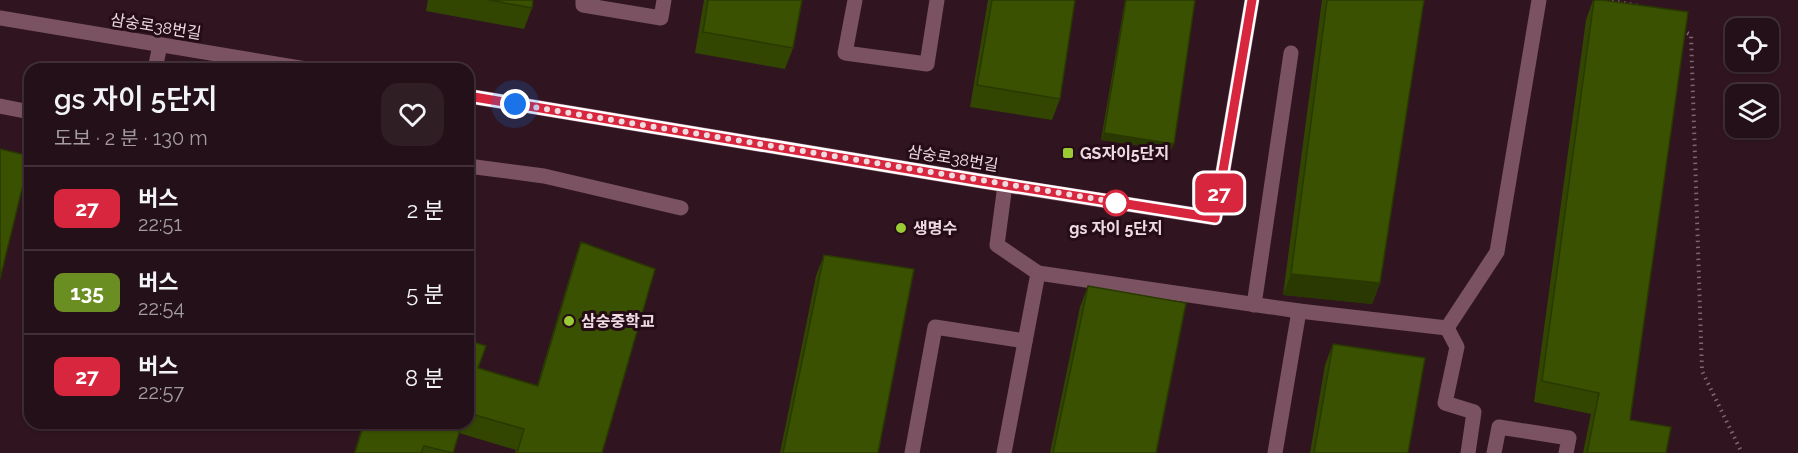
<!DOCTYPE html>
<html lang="ko">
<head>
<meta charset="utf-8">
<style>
  :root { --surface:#241018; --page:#301e25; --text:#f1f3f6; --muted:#a39da2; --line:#413037 }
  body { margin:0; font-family:Raleway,"Noto Sans KR",sans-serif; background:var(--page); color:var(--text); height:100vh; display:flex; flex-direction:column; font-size:22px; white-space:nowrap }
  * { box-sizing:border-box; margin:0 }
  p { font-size:20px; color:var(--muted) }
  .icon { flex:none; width:33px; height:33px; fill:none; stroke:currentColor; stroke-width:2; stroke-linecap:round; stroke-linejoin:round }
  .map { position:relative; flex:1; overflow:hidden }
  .drawer { position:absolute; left:24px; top:63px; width:450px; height:366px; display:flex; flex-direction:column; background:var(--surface); border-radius:18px; box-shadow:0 2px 4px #0004,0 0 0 2px var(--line) }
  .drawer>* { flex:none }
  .badge { padding:0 12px; border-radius:9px; font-size:21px; line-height:39px }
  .tools { position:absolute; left:1725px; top:18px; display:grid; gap:12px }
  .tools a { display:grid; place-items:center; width:54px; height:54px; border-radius:12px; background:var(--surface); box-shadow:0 2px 4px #0004,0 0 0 2px var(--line); font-size:30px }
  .you { position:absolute; width:30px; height:30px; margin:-15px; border:4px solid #fff; border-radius:50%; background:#1a73e8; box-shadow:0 0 0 9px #1a73e833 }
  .map>.badge { position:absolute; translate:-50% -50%; box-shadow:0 0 0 3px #fff }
  .round { display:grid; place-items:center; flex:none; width:63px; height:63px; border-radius:18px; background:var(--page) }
  .headline { display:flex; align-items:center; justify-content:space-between; height:102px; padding:0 30px }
  h1 { font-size:28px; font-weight:600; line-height:45px }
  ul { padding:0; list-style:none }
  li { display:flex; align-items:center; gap:18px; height:84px; padding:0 30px; border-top:2px solid var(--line) }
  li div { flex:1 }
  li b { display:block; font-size:22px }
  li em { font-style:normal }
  li .badge { min-width:66px; font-weight:700; text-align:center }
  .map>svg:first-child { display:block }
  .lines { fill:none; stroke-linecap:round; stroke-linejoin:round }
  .path { stroke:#7e666f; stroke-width:4; stroke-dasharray:1.5 4.5; stroke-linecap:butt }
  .service { stroke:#7a5261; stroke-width:15 }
  .minor { stroke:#7a5261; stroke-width:15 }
  .wall { fill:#324601 }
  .shaded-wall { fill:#293901 }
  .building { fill:#3a5101; stroke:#293901; stroke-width:1.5 }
  .line-casing { stroke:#fff; stroke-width:14 }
  .line { stroke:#d7263d; stroke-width:9 }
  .walk { stroke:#eedbe1; stroke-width:6; stroke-dasharray:0 10.8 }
  .poi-dot { fill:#9acb34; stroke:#250c17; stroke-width:2 }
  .stop-dot { fill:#fff; stroke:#d7263d; stroke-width:3 }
  .labels { text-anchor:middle; stroke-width:6; stroke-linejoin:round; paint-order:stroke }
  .street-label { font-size:16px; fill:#eedbe1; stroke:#250c17 }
  .poi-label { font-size:16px; font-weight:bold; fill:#eedbe1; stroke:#250c17; text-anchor:start }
  .stop-label { font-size:16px; font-weight:bold; fill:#eedbe1; stroke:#250c17 }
</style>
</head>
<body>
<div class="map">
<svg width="1798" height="453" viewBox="0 0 1798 453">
  <rect width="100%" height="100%" fill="#301520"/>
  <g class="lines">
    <g class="path">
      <path d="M1606 0 1639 6"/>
      <path d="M1682 30 1691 35 1702 371 1742 453"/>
    </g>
    <g class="service">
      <path d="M583 0V5L661 18 664 0"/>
      <path d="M855 0 845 53 927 64 937 0"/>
      <path d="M155 69 160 45"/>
      <path d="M0 106 30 112"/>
      <path d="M468 166 544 176 681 208"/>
      <path d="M1038 273 1299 311 1447 328 1497 252 1539 0"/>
      <path d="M1447 328 1457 347 1445 403 1474 412 1468 453"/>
      <path d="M912 453 935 327 1025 341"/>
      <path d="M1004 453 1038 273 997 245 1005 185"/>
      <path d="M1275 453 1299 311"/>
      <path d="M1494 453 1499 427 1569 438 1566 453"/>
    </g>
    <g class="minor">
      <path d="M0 18 306 69"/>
      <path d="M468 96 1005 185 1215 218 1252 0"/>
      <path d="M1254 305 1291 53"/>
    </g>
  </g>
  <g class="wall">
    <path d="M428 0H533L532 8 524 29 426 11Z"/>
    <path d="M704 0H802L793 48 785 69 695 53Z"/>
    <path d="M988 0H1075L1060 99 1052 120 970 107Z"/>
    <path d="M1125 0H1195L1171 150 1101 140Z"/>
    <path d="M1322 0H1424L1380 283 1372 304 1283 295Z"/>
    <path d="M1593 0 1630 420 1666 453H1583L1591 414 1534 402 1586 20Z"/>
    <path d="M581 242 602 453H515L516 450 459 433 453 453H354L363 423H468V340L478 368 537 386 574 262Z"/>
    <path d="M824 255 878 453H780L816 276Z"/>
    <path d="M1088 286 1156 453H1050L1080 307Z"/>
    <path d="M1333 344 1408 453H1310L1325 365Z"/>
  </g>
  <g class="shaded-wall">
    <path d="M1104 133 1174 144 1171 150 1101 140Z"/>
    <path d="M1291 274 1380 283 1372 304 1283 295Z"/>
  </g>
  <g class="building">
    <path d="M489 0H533L532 8Z"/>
    <path d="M708 0H802L793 48 703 32Z"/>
    <path d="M992 0H1075L1060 99 977 85Z"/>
    <path d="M1126 0H1195L1174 144 1104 133Z"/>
    <path d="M1327 0H1424L1380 283 1291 274Z"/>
    <path d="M1594 0H1602L1688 12 1630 420 1671 427 1666 453H1587L1599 393 1542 381Z"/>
    <path d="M0 149 30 156 0 279Z"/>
    <path d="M581 242 655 269 602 453H517L524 429 468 413V340L486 346 478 368 538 386Z"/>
    <path d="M824 255 914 269 878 453H783Z"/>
    <path d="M1088 286 1186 303 1156 453H1053Z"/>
    <path d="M1333 344 1425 358 1408 453H1314Z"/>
    <path d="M364 423H462L453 453 424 446 421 453H355Z"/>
  </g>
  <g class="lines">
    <g class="line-casing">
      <path id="line" d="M468 96 981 181 1215 218 1252 0"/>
    </g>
    <use href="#line" class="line"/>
    <path class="walk" d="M515 104 1121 203H1116"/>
  </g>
  <g class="poi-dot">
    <rect x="1062" y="147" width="12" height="12" rx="3"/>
    <circle cx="901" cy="228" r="6"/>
    <circle cx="569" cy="321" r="6"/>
  </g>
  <circle class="stop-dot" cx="1116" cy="203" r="12"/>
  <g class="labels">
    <g class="street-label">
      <text transform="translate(156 26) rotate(9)" y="6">삼숭로38번길</text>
      <text transform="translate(953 158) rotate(9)" y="6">삼숭로38번길</text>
    </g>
    <g class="poi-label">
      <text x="1080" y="159">GS자이5단지</text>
      <text x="913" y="234">생명수</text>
      <text x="581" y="327">삼숭중학교</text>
    </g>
    <g class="stop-label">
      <text x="1116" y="234">gs 자이 5단지</text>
    </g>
  </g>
</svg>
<div class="tools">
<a><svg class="icon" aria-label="locate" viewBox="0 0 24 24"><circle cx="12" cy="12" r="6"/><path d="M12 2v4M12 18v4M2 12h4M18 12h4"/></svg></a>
<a><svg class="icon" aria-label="layers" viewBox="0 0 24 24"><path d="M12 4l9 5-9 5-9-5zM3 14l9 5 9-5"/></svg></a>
</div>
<div class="you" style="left:515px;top:104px"></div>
<b class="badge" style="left:1219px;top:193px;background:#d7263d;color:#fff">27</b>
<section class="drawer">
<div class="headline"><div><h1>gs 자이 5단지</h1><p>도보 · 2 분 · 130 m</p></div><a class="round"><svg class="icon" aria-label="heart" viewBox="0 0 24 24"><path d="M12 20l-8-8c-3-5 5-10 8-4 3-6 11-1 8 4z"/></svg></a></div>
<ul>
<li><span class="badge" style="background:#d7263d;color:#fff">27</span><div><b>버스</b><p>22:51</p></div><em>2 분</em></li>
<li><span class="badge" style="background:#6b8e23;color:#fff">135</span><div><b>버스</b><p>22:54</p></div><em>5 분</em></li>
<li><span class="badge" style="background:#d7263d;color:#fff">27</span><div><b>버스</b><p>22:57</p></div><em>8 분</em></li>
</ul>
</section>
</div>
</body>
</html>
